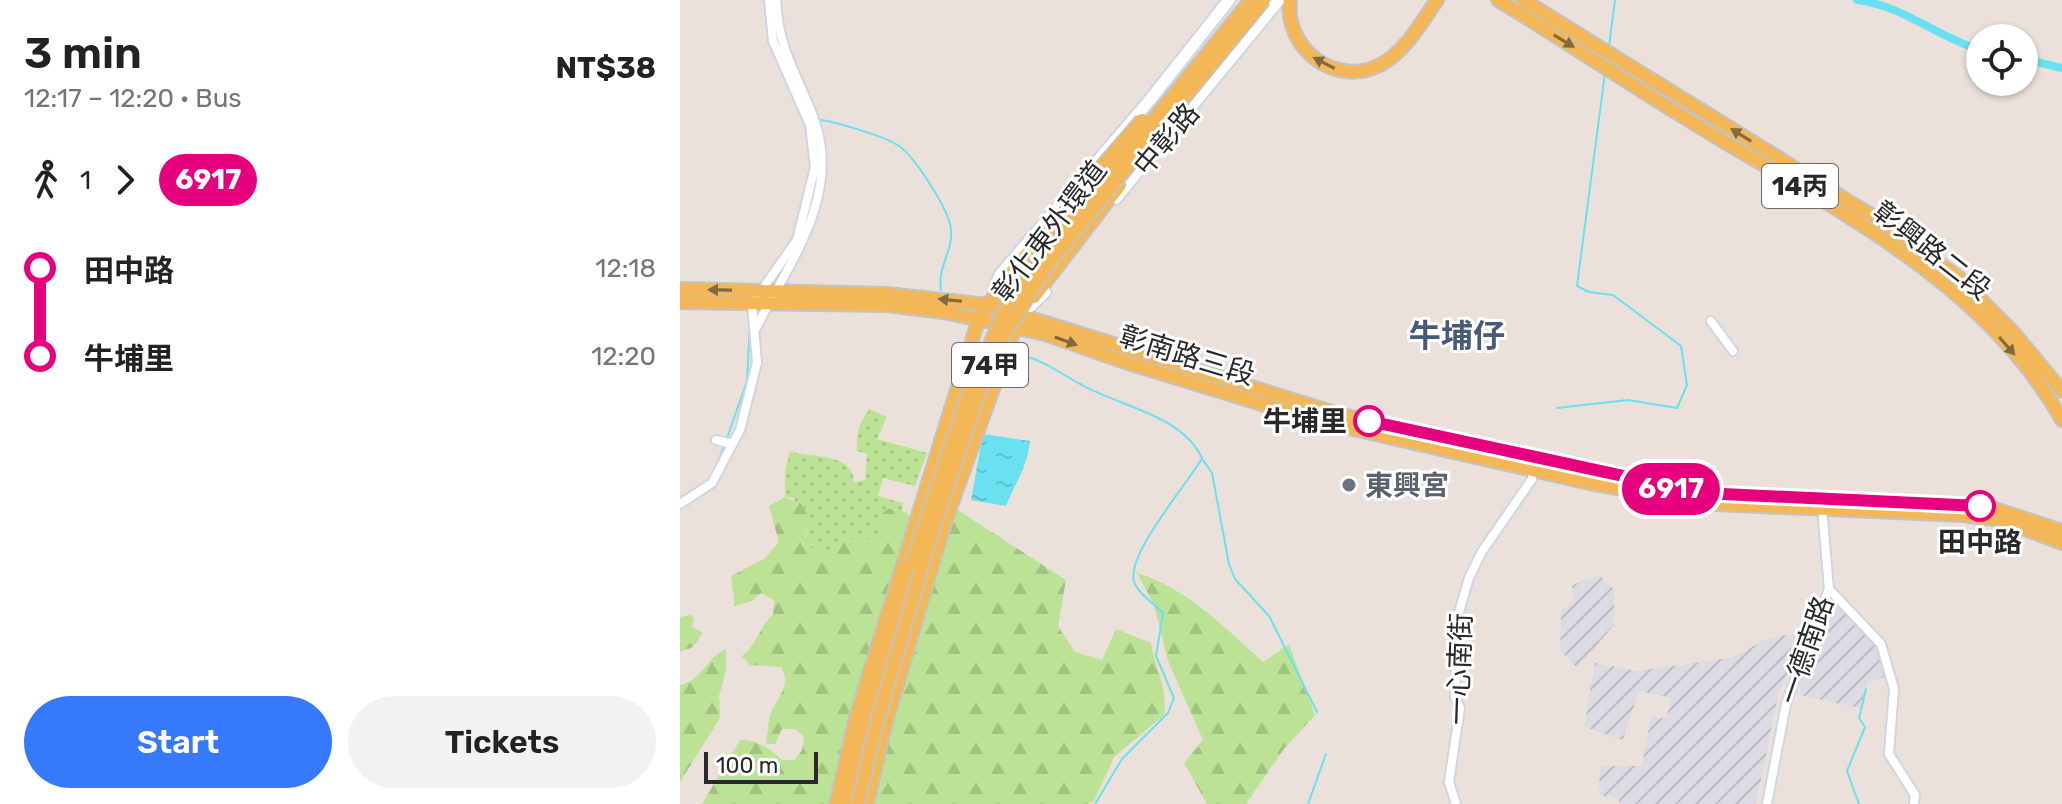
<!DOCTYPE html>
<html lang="en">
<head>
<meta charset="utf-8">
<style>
  :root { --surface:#fff; --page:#f2f2f2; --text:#222; --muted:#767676; --accent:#3679fc }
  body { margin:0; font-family:Rubik,"Noto Sans TC",sans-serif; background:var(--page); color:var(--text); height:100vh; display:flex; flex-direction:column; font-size:30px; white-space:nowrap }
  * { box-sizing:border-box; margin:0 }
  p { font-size:26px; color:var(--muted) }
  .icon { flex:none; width:44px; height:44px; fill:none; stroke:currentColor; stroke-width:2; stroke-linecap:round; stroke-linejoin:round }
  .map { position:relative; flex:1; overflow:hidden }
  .side { display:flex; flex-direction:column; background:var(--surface); width:680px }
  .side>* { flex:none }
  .badge { padding:0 16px; border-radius:26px; font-size:28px; line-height:52px }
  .buttons { position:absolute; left:1286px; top:24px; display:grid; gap:16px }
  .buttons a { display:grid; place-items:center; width:72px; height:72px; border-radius:50%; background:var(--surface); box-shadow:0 2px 6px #0004; font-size:40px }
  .scale { position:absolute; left:24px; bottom:20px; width:114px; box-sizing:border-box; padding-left:8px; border:4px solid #292929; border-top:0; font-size:22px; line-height:28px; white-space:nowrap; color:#292929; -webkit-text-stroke:6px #fff; paint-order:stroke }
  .map>.badge { position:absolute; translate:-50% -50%; box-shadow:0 0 0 4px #fff }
  .legs { display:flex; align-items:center; gap:12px; height:88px; padding:0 24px; font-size:26px }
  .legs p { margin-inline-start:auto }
  .summary { display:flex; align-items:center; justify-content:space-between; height:136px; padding:0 24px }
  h1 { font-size:44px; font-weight:600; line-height:60px }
  .cta { display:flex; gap:16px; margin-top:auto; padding:16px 24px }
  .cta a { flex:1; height:92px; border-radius:48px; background:var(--accent); color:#fff; font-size:32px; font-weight:600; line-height:92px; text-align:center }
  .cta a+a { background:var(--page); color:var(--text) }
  ul { padding:0 24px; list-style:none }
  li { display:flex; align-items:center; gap:28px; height:88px; font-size:30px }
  li i { display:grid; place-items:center; width:12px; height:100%; margin:0 10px; background:currentColor }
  li i::after { content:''; width:20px; height:20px; margin:-10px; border:6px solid; border-radius:50%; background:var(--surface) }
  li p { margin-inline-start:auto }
  li:first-child i { background:linear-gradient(#0000 50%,currentColor 0) }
  li:last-child i { background:linear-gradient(currentColor 50%,#0000 0) }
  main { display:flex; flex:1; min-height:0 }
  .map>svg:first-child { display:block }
  .industrial { fill:url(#industrial-furrows) }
  .grass { fill:url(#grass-dots) }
  .forest { fill:url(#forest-firs) }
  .water { fill:url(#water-ripples) }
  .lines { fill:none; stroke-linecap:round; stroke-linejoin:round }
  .stream { stroke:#6ae1f0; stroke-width:2 }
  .canal { stroke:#6ae1f0; stroke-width:8 }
  .street-casing { stroke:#cfd6e2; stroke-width:12 }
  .secondary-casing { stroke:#cfd6e2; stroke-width:15 }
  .primary-casing { stroke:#c3c3c3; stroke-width:16 }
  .street { stroke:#fff; stroke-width:8 }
  .secondary { stroke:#fff; stroke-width:11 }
  .primary { stroke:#f3b758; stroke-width:12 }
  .primary-bridge-casing { stroke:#c3c3c3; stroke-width:16; stroke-linecap:butt }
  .primary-bridge { stroke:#f3b758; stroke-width:12 }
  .oneway { fill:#84693e }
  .line-1-casing { stroke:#fff; stroke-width:18 }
  .line-1 { stroke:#e6007e; stroke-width:12 }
  .stop-1-dot { fill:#fff; stroke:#e6007e; stroke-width:4 }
  .worship-dot { fill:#6b7280; stroke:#fff; stroke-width:3 }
  .labels { text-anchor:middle; stroke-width:6; stroke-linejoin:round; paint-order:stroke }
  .shield { fill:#fff; stroke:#696969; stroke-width:2 }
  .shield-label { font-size:26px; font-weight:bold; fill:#292929 }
  .street-label { font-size:28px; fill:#292929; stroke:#fff }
  .stop-label { font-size:28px; font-weight:bold; fill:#292929; stroke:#fff; text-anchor:end }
  .worship-label { font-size:28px; font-weight:bold; fill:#5b616d; stroke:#fff; text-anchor:start }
  .quarter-label { font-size:32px; font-weight:bold; fill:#49597a; stroke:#fff }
</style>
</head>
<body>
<main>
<section class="side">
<div class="summary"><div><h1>3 min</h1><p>12:17 – 12:20 · Bus</p></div><b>NT$38</b></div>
<div class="legs"><svg class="icon" aria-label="walk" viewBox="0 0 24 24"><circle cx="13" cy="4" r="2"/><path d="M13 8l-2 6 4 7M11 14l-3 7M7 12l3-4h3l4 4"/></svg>1<svg class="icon" aria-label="forward" viewBox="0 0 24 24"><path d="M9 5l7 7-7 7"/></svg><b class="badge" style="background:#e6007e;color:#fff">6917</b></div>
<ul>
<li><i style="color:#e6007e"></i><b>田中路</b><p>12:18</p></li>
<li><i style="color:#e6007e"></i><b>牛埔里</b><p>12:20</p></li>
</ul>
<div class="cta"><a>Start</a><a>Tickets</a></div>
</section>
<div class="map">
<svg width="1382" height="804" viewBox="0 0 1382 804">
  <defs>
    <pattern id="industrial-furrows" width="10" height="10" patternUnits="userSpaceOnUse" patternTransform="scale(2)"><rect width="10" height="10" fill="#dcdbe3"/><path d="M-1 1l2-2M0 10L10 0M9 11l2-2" fill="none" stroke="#bdbcc3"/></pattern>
    <pattern id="grass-dots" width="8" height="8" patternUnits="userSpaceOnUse" patternTransform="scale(2)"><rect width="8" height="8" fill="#bce395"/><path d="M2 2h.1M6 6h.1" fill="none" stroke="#a2c380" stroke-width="1.8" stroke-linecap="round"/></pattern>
    <pattern id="forest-firs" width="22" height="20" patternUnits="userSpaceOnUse" patternTransform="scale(2)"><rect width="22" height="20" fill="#bce395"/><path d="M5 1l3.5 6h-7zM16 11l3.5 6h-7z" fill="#a2c380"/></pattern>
    <pattern id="water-ripples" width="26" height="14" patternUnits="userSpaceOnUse" patternTransform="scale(2)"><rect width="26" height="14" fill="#6ae1f0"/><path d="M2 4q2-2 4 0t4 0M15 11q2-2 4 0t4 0" fill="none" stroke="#5cc1ce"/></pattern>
  </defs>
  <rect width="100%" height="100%" fill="#ebe1da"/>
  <g class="industrial">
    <path d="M920 575 934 590V625L897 668 880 650 881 612 894 600 892 585Z"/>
    <path d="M1157 603 1196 640 1207 676 1187 682 1183 709 1120 695 1121 675 1140 653V631Z"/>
    <path d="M1123 632 1128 634 1099 691 1076 804H939V799L919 795 920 766H962L971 717 986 718 992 698 959 691 943 740 904 727 915 663 957 671 1022 662 1054 657 1086 639Z"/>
  </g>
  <path class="grass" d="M190 409 207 417 197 439 247 453 235 486 203 478 198 496 223 503 222 510 208 509 197 539H165L156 553 124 546 127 529 114 498 105 497V471L110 451C129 458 174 452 174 482L185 480 187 454 177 451C176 435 179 421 190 409Z"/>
  <g class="forest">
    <path d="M105 497 122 504 128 516 124 546 156 553 165 539H197L201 514 208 509 222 510 231 517 196 634 158 804H22L60 740C73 738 93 750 102 760H114L122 750 124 737 115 729H102L95 744H86C87 735 88 725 90 716 95 697 113 689 101 667L70 665 62 656C78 644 79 627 93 614L94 600 81 593 72 601 55 606 51 576 84 559 99 542 89 506Z"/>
    <path d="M276 509 386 580 378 626 395 652 422 660 436 629 471 643C476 673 488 685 484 715L434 757 414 801 407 804H193L252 565Z"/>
    <path d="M457 573C507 588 545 628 583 662L609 644 635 715 604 749 566 804H527L504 763 523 740 488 661 474 605Z"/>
    <path d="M11 615 14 618 12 627 23 633 13 647 0 652V617Z"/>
    <path d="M46 649V671L39 696 40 718 0 782V685C23 680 27 656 46 649Z"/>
  </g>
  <path class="water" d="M303 434 350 441C348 466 335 483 326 506L291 500Z"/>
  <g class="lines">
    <g class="stream">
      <path d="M929 46 935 0"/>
      <path d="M137 120C149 119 209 138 219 146 235 157 270 211 271 230 273 252 257 267 261 290"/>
      <path d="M128 214 135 181"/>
      <path d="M94 282 104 266"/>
      <path d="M342 355C365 361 381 374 402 385 441 407 502 415 522 458 507 485 446 554 454 582 458 593 474 604 483 613L476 656 494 698 488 713 442 759 415 804"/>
      <path d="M877 408 948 400 997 408 1007 385 1001 346 933 295 909 292 897 286 925 73"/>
      <path d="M46 441 67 381 70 323"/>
      <path d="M523 460 532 473 549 564 555 579 589 616 637 712"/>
      <path d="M0 499 31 478 44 447"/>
      <path d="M628 804 646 754"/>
      <path d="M1179 804 1167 771 1185 727 1179 718 1186 689"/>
    </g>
    <g class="canal">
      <path d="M1177 0C1222 5 1257 37 1300 50"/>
      <path d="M1344 59 1382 68"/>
    </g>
    <g class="street-casing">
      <g id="street">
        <path d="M1031 321 1053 351"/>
        <path d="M76 328C108 265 161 196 135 122 118 75 99 53 96 0"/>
        <path d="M36 440 52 444"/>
        <path d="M0 504 32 483 60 430 77 363 72 304 117 240 135 167 130 125 93 41 89 0"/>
        <path d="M1149 589 1201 644 1214 689 1209 754 1235 795 1234 804"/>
        <path d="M776 804 769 782 780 708 775 697 777 619 789 578 801 553 852 479V469"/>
        <path d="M1087 804 1106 704 1149 589 1142 507"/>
      </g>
    </g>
    <g class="secondary-casing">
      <g id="secondary">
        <path d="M436 198 599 0"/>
        <path d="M314 291 320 275 469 101 549 0"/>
        <path d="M343 313 365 292"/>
      </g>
    </g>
    <g class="primary-casing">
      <g id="primary">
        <path d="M610 0C604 48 655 88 700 65 725 52 741 23 757 0"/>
        <path d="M818 0C888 43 957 89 1028 132 1157 210 1305 283 1382 420"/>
        <path d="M843 0 1210 227 1279 278 1333 332 1382 391"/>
        <path d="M0 289 207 294 308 305 658 414 985 488 1022 493 1309 507 1382 531"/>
        <path d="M354 297 440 185"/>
        <path d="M0 302 207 305 264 312 365 334 445 362 634 420 914 484 1034 504 1283 515 1321 520 1382 543"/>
        <path d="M156 804 176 717 299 318 333 270 417 172"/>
        <path d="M166 804 185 723 231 565"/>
        <path d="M187 804 204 729 264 525 337 322"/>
      </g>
    </g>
    <use href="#street" class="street"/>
    <use href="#secondary" class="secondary"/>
    <use href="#primary" class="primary"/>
    <g class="primary-bridge-casing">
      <g id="primary-bridge">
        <path d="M417 172 462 120"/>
        <path d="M231 565 290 388 327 307 361 257 571 0"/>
        <path d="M178 804 196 726 255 522 300 391 323 337 369 263 584 0"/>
      </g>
    </g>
    <use href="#primary-bridge" class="primary-bridge"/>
  </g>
  <defs><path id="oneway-solid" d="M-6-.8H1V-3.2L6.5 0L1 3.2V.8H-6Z" transform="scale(2)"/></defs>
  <g class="oneway">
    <use href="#oneway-solid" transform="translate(884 41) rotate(31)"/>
    <use href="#oneway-solid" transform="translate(644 63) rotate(-153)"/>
    <use href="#oneway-solid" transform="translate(1061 135) rotate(-148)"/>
    <use href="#oneway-solid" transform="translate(40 290) rotate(-179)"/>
    <use href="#oneway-solid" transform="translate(270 300) rotate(-174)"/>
    <use href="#oneway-solid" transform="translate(386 341) rotate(20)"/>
    <use href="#oneway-solid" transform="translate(1327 346) rotate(49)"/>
  </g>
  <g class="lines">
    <g class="line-1-casing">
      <path id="line-1" d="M689 421 1022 493 1300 506"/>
    </g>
    <use href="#line-1" class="line-1"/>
  </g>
  <g class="stop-1-dot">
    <circle cx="689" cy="421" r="14"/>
    <circle cx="1300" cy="506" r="14"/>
  </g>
  <circle class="worship-dot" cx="669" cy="485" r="8"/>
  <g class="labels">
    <g class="shield">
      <rect x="1082" y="164" width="76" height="44" rx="6"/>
      <rect x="272" y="343" width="76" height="44" rx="6"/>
    </g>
    <g class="shield-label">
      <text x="1120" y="195">14丙</text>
      <text x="310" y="374">74甲</text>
    </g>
    <g class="street-label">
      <text transform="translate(486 139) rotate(-50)" y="10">中彰路</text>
      <text transform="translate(369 231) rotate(-53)" y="10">彰化東外環道</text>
      <text transform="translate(1252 250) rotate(38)" y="10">彰興路二段</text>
      <text transform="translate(507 355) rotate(17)" y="10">彰南路三段</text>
      <text transform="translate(1126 650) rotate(-71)" y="10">一德南路</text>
      <text transform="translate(779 669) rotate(-88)" y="10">一心南街</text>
    </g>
    <g class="stop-label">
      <text x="667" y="431">牛埔里</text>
      <text x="1300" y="552" text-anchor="middle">田中路</text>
    </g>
    <g class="worship-label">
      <text x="685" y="495">東興宮</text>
    </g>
    <g class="quarter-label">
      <text x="777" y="347">牛埔仔</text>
    </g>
  </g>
</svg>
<div class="buttons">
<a><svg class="icon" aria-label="locate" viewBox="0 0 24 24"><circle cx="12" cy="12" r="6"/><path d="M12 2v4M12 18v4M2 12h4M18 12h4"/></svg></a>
</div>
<div class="scale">100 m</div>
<b class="badge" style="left:991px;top:489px;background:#e6007e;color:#fff">6917</b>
</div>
</main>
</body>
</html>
